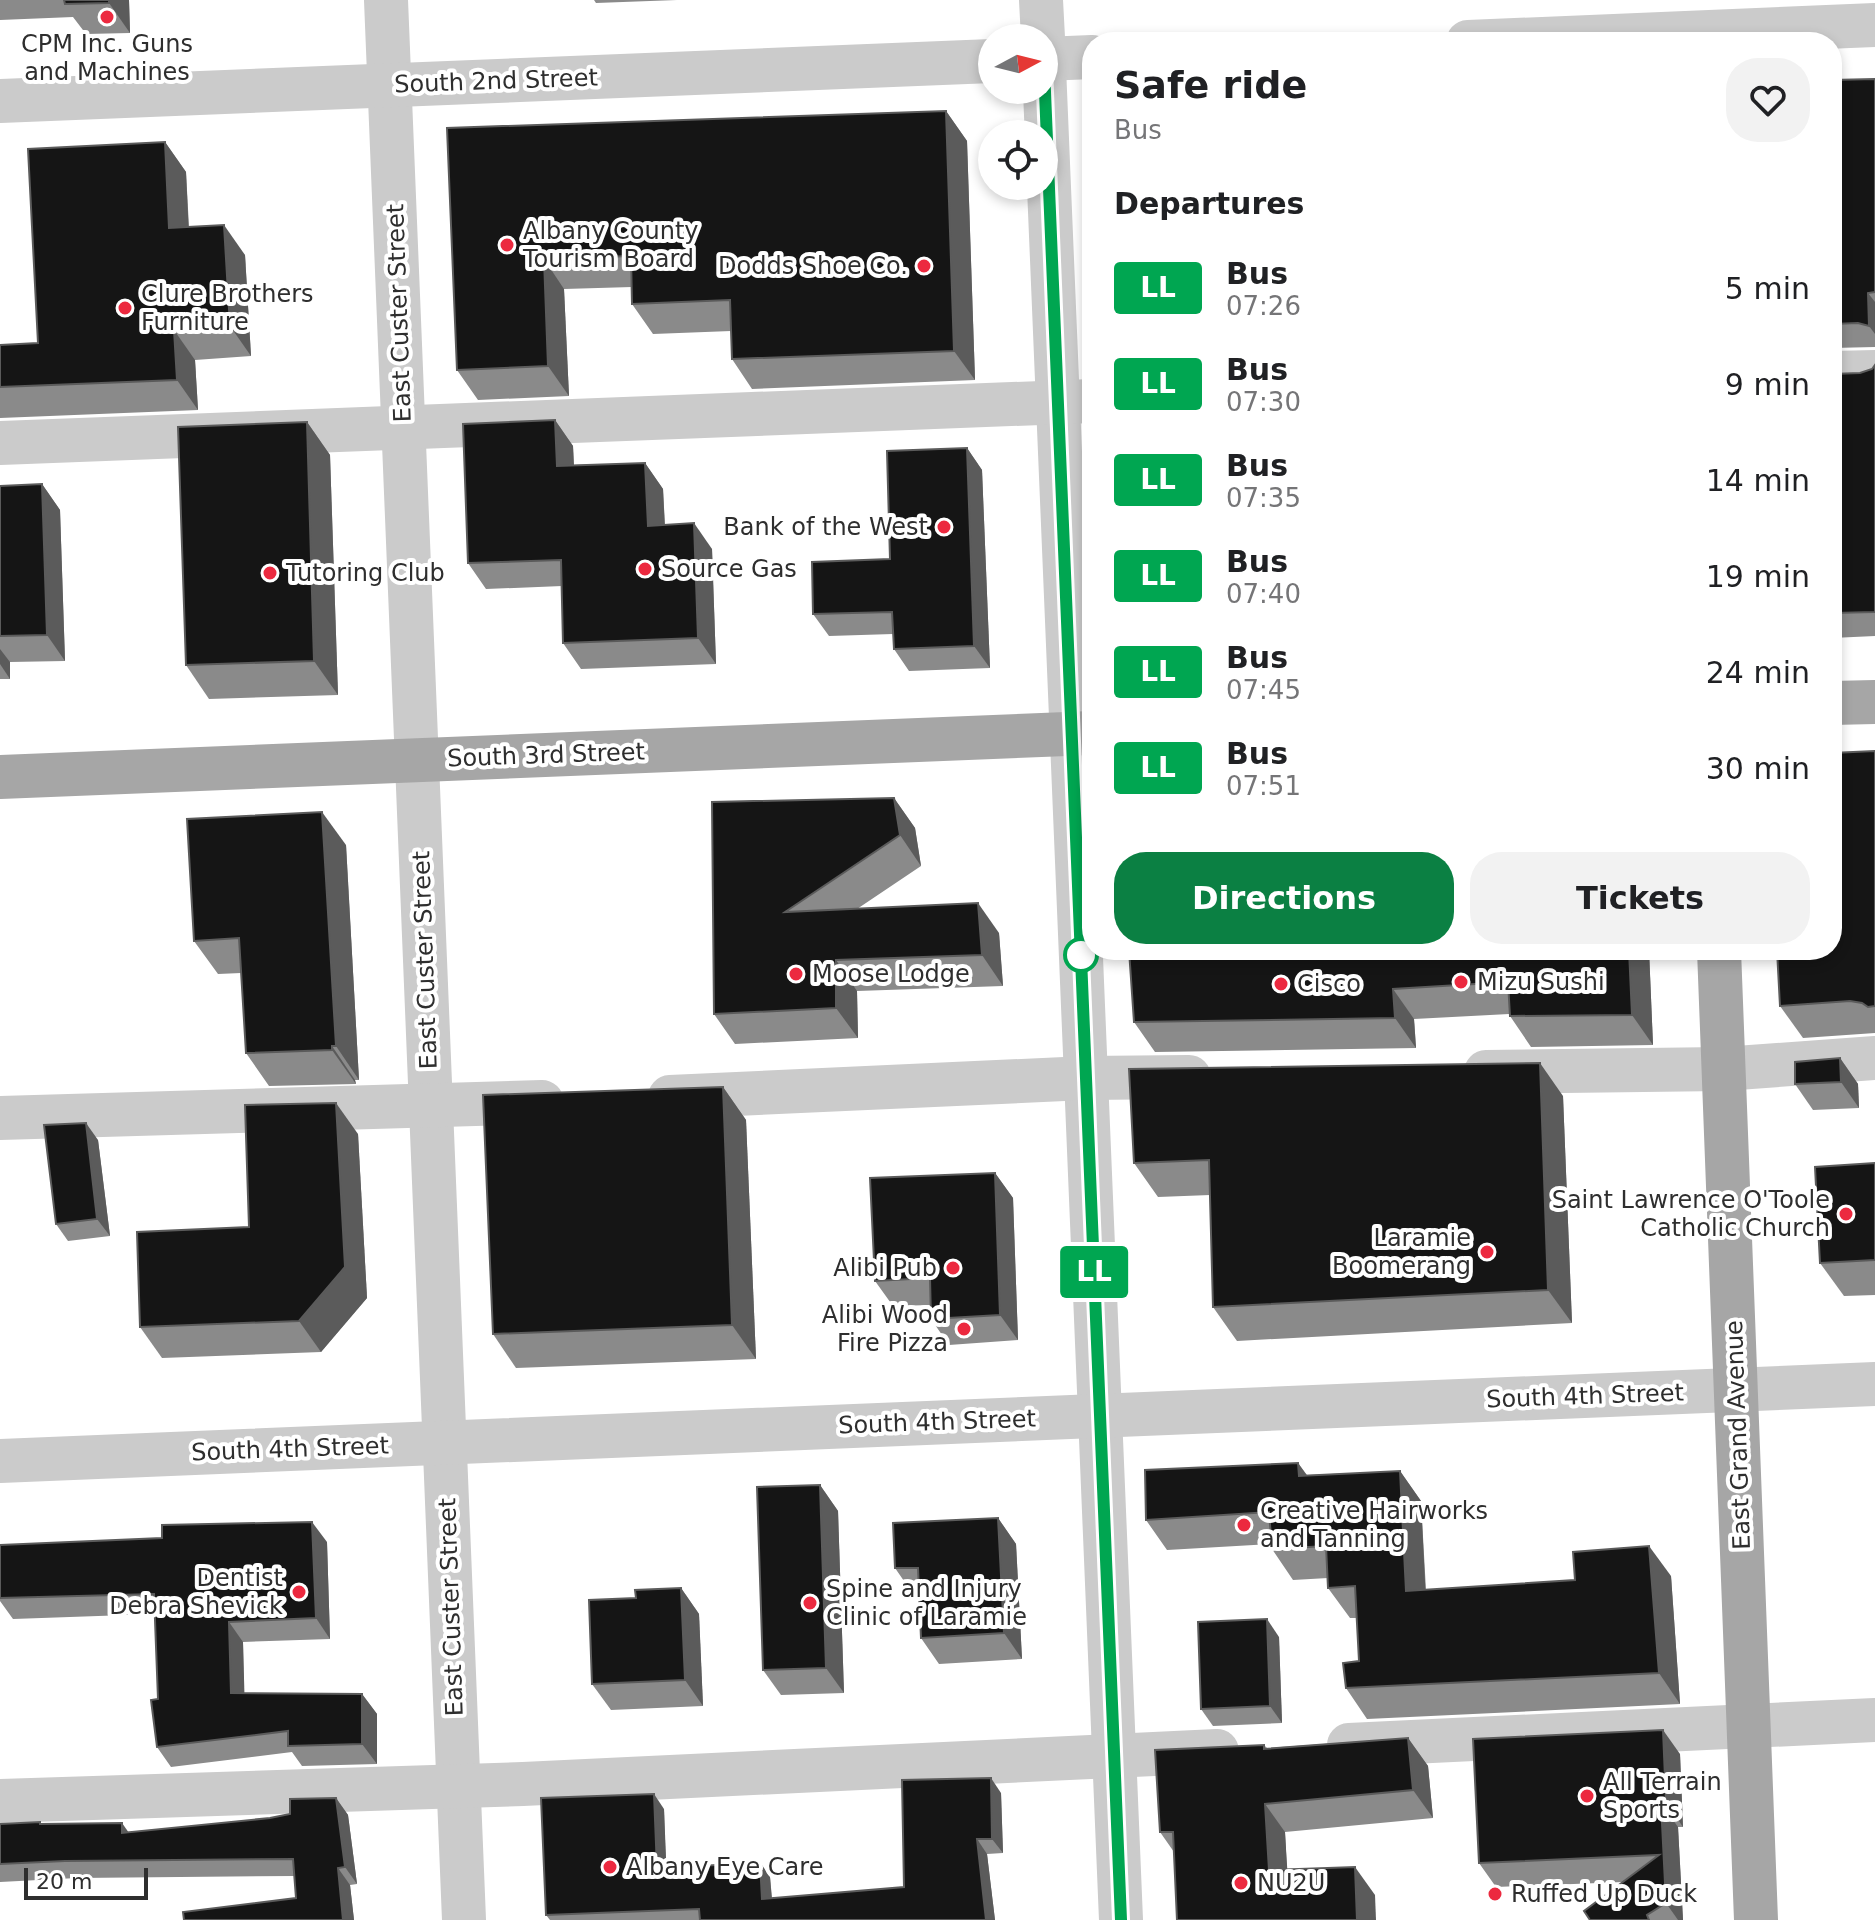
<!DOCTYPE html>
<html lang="en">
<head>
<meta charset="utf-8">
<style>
  :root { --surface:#fff; --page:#f2f2f2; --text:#202124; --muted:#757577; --accent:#0b8043 }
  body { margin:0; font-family:"DejaVu Sans",sans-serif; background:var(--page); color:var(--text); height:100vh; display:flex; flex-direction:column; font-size:30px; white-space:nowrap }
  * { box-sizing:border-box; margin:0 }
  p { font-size:26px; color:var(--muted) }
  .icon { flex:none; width:44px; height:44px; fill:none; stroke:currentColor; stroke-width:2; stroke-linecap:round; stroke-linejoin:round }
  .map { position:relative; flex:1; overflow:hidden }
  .side { position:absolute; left:1082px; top:32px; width:760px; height:928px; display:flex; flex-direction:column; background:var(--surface); border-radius:32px; box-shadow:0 4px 12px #0003 }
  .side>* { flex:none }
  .badge { padding:0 16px; border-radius:6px; font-size:28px; line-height:52px }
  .needle { width:52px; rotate:83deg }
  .tools { position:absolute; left:978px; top:24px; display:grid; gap:16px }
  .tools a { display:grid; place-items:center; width:80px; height:80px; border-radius:50%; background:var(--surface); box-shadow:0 4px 12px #0003; font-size:40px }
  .scale { position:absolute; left:24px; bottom:20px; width:124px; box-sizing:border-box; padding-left:8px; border:4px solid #2e2e2e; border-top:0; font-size:22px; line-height:28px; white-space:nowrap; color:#2e2e2e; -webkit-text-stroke:6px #fff; paint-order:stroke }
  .map>.badge { position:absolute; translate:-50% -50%; box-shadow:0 0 0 4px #fff }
  h2 { padding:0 32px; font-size:30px; line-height:72px }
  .round { display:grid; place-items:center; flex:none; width:84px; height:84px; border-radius:32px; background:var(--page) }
  .head { display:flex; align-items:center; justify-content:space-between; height:136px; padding:0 32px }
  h1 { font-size:38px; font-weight:800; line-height:60px }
  .primary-button { display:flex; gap:16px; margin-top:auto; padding:16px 32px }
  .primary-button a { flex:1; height:92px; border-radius:32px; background:var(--accent); color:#fff; font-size:32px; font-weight:800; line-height:92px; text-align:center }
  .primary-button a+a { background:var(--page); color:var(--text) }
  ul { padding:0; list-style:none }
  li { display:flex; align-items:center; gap:24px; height:96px; padding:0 32px }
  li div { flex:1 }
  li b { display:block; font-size:30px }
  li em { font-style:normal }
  li .badge { min-width:88px; font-weight:700; text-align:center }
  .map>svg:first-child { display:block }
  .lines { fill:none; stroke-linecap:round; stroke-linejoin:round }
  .minor { stroke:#cbcbcb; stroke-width:44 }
  .major { stroke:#a6a6a6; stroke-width:44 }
  .wall { fill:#8a8a8a }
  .shaded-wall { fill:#5b5b5b }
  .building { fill:#151515; stroke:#5b5b5b; stroke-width:2 }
  .line-casing { stroke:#fff; stroke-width:18 }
  .line { stroke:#00a651; stroke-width:12 }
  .poi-dot { fill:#ec293f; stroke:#fff; stroke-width:3 }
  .stop-dot { fill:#fff; stroke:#00a651; stroke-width:4 }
  .labels { text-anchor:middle; stroke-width:8; stroke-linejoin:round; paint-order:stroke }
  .poi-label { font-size:24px; fill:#2e2e2e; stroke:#fff; text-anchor:start }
  .street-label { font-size:24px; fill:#2e2e2e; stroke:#fff }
</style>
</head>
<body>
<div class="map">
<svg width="1875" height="1920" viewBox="0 0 1875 1920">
  <rect width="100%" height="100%" fill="#fff"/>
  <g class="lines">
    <g class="minor">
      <path d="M386 0 464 1920"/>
      <path d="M1041 0 1043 38"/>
      <path d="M1468 42 1875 25"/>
      <path d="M1044 59 1092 57"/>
      <path d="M1044 67 1121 1920"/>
      <path d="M0 101 992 61"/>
      <path d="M1832 373 1875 372"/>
      <path d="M0 443 1092 401"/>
      <path d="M1486 1072 1723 1069 1875 1058"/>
      <path d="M670 1097 1086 1078 1189 1077"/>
      <path d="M0 1118 542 1102"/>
      <path d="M0 1461 1875 1384"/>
      <path d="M1349 1745 1875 1720"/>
      <path d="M0 1801 523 1784 1217 1751"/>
    </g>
    <g class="major">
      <path d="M1832 703 1875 702"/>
      <path d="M0 777 1092 733"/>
      <path d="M1719 950 1756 1920"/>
    </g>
  </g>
  <g class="wall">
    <path d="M0 0H129L130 33 86 34 73 17 0 20Z"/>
    <path d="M594 0H677L596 3Z"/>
    <path d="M1875 79V347L1832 348V80Z"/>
    <path d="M946 111 967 141 975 380 752 389 732 359 731 331 653 334 632 304V287L564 289 569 396 478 400 457 370 447 128Z"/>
    <path d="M165 142 186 172 189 227 245 255 251 356 195 360 198 410 0 418V345L38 343Z"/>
    <path d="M1875 365V636L1832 638V374L1860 373 1872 369Z"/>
    <path d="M555 420 573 446 574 465 645 463 663 489 665 525 712 549 716 664 581 669 563 643 562 586 486 589 468 563Z"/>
    <path d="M307 422 330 455 338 695 209 699 186 665Z"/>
    <path d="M967 448 982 470 990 668 909 671 894 649 893 634 829 636 813 614 890 559Z"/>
    <path d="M42 484 60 510 65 661 10 662V679H0V486Z"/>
    <path d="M1875 751V1033L1803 1038 1780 1006Z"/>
    <path d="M894 798 915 828 921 866 857 909 999 933 1003 986 857 991 858 1038 735 1044 714 1014 712 802Z"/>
    <path d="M346 845 359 1080H355L356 1084 269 1086 246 1053 241 973 218 974 194 941Z"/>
    <path d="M1649 950 1653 1045 1531 1047 1510 1016 1509 1014 1414 1019 1416 1048 1155 1052 1134 1022Z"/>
    <path d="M1840 1058 1858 1084 1859 1108 1813 1110 1795 1084Z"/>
    <path d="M723 1087 746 1120 756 1359 516 1368 493 1334Z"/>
    <path d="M1563 1096 1572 1323 1237 1341 1213 1307 1210 1195 1158 1197 1134 1163Z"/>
    <path d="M358 1134 367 1298 321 1352 162 1358 140 1327 249 1227Z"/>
    <path d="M98 1140 110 1236 68 1241 56 1224Z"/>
    <path d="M1875 1163V1295L1844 1296 1820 1263Z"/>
    <path d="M995 1173 1013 1198 1018 1340 949 1345 931 1319V1305L893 1306 875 1281Z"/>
    <path d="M1298 1463 1307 1475 1400 1471 1421 1501 1426 1590 1671 1576 1680 1704 1367 1719 1346 1688 1359 1661 1357 1618H1350L1328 1588V1578L1293 1580 1272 1549 1271 1544 1167 1550 1146 1520Z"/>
    <path d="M820 1485 838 1511 844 1693 781 1695 763 1670Z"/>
    <path d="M998 1518 1016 1544 1022 1659 939 1664 921 1638 919 1594H913L895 1568Z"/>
    <path d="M327 1542 330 1639 243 1642 244 1693 362 1694 377 1714V1764L302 1766 292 1752 171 1767 157 1747 158 1699 155 1614 13 1619 0 1601V1545Z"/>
    <path d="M681 1588 699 1614 703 1706 611 1710 592 1684Z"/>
    <path d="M1279 1637 1282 1723 1213 1726 1201 1709Z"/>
    <path d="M1408 1738 1428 1766 1433 1818 1285 1832 1287 1870 1375 1895 1174 1852 1160 1832 1264 1745 1267 1748Z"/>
    <path d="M1680 1754 1683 1827H1678L1683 1920H1590L1623 1882 1496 1887 1479 1863Z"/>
    <path d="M1001 1793 1003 1853 987 1854 995 1920H550L546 1915 664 1809 666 1868 770 1877 772 1898 904 1887Z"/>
    <path d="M336 1798 348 1815 357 1884 350 1885 354 1920H184L296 1898 294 1876 77 1878 0 1882V1824H42L128 1832 270 1818 290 1814Z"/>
  </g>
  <g class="shaded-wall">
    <path d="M109 0H129L130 33 109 3Z"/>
    <path d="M946 111 967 141 975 380 954 351Z"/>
    <path d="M165 142 186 172 190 258 169 228Z"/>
    <path d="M224 225 245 255 251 356 230 326Z"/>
    <path d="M544 259 564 289 569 396 548 366Z"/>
    <path d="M1868 293 1875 302V334L1869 326Z"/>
    <path d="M174 330 195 360 198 410 177 380Z"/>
    <path d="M555 420 573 446 575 492 557 466Z"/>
    <path d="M307 422 330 455 338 695 314 661Z"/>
    <path d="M967 448 982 470 990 668 974 646Z"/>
    <path d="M645 463 663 489 666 552 648 526Z"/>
    <path d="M42 484 60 510 65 661 47 635Z"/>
    <path d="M694 523 712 549 716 664 698 638Z"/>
    <path d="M0 649 10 662V679L0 664Z"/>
    <path d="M894 798 915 828 921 866 900 835Z"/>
    <path d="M322 812 346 845 359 1080 336 1046Z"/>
    <path d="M978 903 999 933 1003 986 982 955Z"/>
    <path d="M1629 950H1649L1653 1045 1632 1015Z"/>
    <path d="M836 960 857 991 858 1038 836 1008Z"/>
    <path d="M1393 989 1414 1019 1416 1048 1395 1018Z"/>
    <path d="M332 1046 355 1080 356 1084 332 1050Z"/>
    <path d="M1840 1058 1858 1084 1859 1108 1841 1082Z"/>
    <path d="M1540 1063 1563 1096 1572 1323 1548 1290Z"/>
    <path d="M723 1087 746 1120 756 1359 732 1325Z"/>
    <path d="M336 1103 358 1134 367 1298 321 1352 299 1321Z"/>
    <path d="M86 1123 98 1140 110 1236 97 1219Z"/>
    <path d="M995 1173 1013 1198 1018 1340 1000 1315Z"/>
    <path d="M1298 1463 1320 1494 1299 1476Z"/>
    <path d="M1400 1471 1421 1501 1427 1622 1406 1591Z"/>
    <path d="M820 1485 838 1511 844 1693 826 1668Z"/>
    <path d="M998 1518 1016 1544 1022 1659 1004 1633Z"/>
    <path d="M312 1522 327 1542 330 1639 316 1618Z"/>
    <path d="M1649 1546 1671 1576 1680 1704 1659 1673Z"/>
    <path d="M681 1588 699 1614 703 1706 685 1680Z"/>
    <path d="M1267 1619 1279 1637 1282 1723 1270 1706Z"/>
    <path d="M229 1622 243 1642 245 1714 231 1693Z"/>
    <path d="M362 1694 377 1714V1764L362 1744Z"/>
    <path d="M1663 1730 1680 1754 1683 1827 1666 1802Z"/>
    <path d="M1408 1738 1428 1766 1433 1818 1413 1790Z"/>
    <path d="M991 1778 1001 1793 1003 1853 992 1839Z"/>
    <path d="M654 1794 664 1809 667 1883 657 1869Z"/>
    <path d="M336 1798 348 1815 357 1884 345 1867Z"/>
    <path d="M1661 1803 1678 1827 1683 1920H1678L1666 1903Z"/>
    <path d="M1265 1804 1285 1832 1289 1898 1269 1870Z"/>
    <path d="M122 1823 134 1840 122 1833Z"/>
    <path d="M977 1839 987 1854 995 1920H986Z"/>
    <path d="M760 1862 770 1877 773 1914 762 1899Z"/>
    <path d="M1355 1867 1375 1895 1376 1920H1357Z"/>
    <path d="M338 1868 350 1885 354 1920H343Z"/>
  </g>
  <g class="building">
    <path d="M64 0H109V3L65 4Z"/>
    <path d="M1875 79V292L1868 293 1869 326 1858 323 1832 324V80Z"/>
    <path d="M946 111 954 351 732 359 730 300 632 304 631 256 544 259 548 366 457 370 447 128Z"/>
    <path d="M165 142 169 228 224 225 230 326 174 330 177 380 0 387V345L38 343 28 149Z"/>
    <path d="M1875 365V612L1832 613V374L1860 373 1872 369Z"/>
    <path d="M555 420 557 466 645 463 648 526 694 523 698 638 563 643 561 560 468 563 463 424Z"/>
    <path d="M307 422 314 661 186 665 178 427Z"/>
    <path d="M967 448 974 646 894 649 892 612 813 614 812 562 890 559 887 451Z"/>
    <path d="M42 484 47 635 0 636V486Z"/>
    <path d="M1875 751V1006L1868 1007 1862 1003 1850 1001 1780 1006 1777 950H1832V753Z"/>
    <path d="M894 798 900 835 785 912 978 903 982 955 836 960V1008L714 1014 712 802Z"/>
    <path d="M322 812 336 1046H332V1050L246 1053 239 938 194 941 187 819Z"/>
    <path d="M1129 950H1629L1632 1015 1510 1016 1508 982 1393 989 1395 1018 1134 1022Z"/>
    <path d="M1840 1058 1841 1082 1795 1084V1062Z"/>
    <path d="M1540 1063 1548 1290 1213 1307 1209 1160 1134 1163 1129 1069Z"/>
    <path d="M723 1087 732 1325 493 1334 483 1095Z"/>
    <path d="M336 1103 345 1267 299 1321 140 1327 137 1232 249 1227 245 1105Z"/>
    <path d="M86 1123 97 1219 56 1224 44 1125Z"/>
    <path d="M1875 1163V1260L1820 1263 1815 1167Z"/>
    <path d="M995 1173 1000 1315 931 1319 930 1278 875 1281 870 1178Z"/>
    <path d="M1298 1463 1299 1476 1400 1471 1406 1591 1575 1580 1573 1552 1649 1546 1659 1673 1346 1688 1343 1663 1359 1661 1355 1586 1328 1588 1326 1546 1272 1549 1269 1512 1146 1520 1145 1470Z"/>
    <path d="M820 1485 826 1668 763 1670 757 1487Z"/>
    <path d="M998 1518 1004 1633 921 1638 918 1568H895L893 1523Z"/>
    <path d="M312 1522 316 1618 229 1622 231 1693 362 1694V1744L288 1746V1731L157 1747 151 1700 158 1699 154 1594 0 1598V1545L162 1538V1525Z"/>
    <path d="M681 1588 685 1680 592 1684 589 1600 636 1598 635 1590Z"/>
    <path d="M1267 1619 1270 1706 1201 1709 1198 1622Z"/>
    <path d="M1663 1730 1666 1802 1661 1803 1666 1903 1647 1915 1649 1920H1590L1584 1911 1659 1855 1479 1863 1473 1739Z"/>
    <path d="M1408 1738 1413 1790 1265 1804 1269 1870 1355 1867 1357 1920H1177L1173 1832H1160L1155 1750 1264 1745V1749Z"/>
    <path d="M991 1778 992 1839H977L986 1920H700L699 1909 546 1915 541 1798 654 1794 657 1869 760 1862 762 1899 904 1887 902 1780Z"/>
    <path d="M336 1798 345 1867 338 1868 343 1920H184L183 1912 296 1898 293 1859 65 1861 0 1864V1824L40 1822V1824L122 1823V1833L270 1818 290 1814V1799Z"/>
  </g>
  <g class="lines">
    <g class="line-casing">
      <path id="line" d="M1044 68 1121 1920"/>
    </g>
    <use href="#line" class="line"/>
  </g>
  <g class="poi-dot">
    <circle cx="107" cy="17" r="8"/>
    <circle cx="507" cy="245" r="8"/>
    <circle cx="924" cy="266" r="8"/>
    <circle cx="125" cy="308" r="8"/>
    <circle cx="944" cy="527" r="8"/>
    <circle cx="645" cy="569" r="8"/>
    <circle cx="270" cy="573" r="8"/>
    <circle cx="796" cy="974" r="8"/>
    <circle cx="1461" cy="982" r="8"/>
    <circle cx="1281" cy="984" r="8"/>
    <circle cx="1846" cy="1214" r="8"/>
    <circle cx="1487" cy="1252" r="8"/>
    <circle cx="953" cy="1268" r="8"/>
    <circle cx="964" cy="1329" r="8"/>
    <circle cx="1244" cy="1525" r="8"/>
    <circle cx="299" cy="1592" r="8"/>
    <circle cx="810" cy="1603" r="8"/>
    <circle cx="1587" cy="1796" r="8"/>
    <circle cx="610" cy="1867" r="8"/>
    <circle cx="1241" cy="1883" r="8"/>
    <circle cx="1495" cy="1894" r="8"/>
  </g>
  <circle class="stop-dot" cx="1081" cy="955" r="16"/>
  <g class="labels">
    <g class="poi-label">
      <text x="107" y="52" text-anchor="middle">CPM Inc. Guns<tspan x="107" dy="28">and Machines</tspan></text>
      <text x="523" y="239">Albany County<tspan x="523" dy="28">Tourism Board</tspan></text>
      <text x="908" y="274" text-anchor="end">Dodds Shoe Co.</text>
      <text x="141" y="302">Clure Brothers<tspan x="141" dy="28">Furniture</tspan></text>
      <text x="928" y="535" text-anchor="end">Bank of the West</text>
      <text x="661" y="577">Source Gas</text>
      <text x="286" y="581">Tutoring Club</text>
      <text x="812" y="982">Moose Lodge</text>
      <text x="1477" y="990">Mizu Sushi</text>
      <text x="1297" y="992">Cisco</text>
      <text x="1830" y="1208" text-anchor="end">Saint Lawrence O'Toole<tspan x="1830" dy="28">Catholic Church</tspan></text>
      <text x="1471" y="1246" text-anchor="end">Laramie<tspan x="1471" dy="28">Boomerang</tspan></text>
      <text x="937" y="1276" text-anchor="end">Alibi Pub</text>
      <text x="948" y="1323" text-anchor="end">Alibi Wood<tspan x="948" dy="28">Fire Pizza</tspan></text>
      <text x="1260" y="1519">Creative Hairworks<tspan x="1260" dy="28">and Tanning</tspan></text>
      <text x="283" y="1586" text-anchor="end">Dentist<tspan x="283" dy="28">Debra Shevick</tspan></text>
      <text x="826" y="1597">Spine and Injury<tspan x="826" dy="28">Clinic of Laramie</tspan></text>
      <text x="1603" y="1790">All Terrain<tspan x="1603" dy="28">Sports</tspan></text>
      <text x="626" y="1875">Albany Eye Care</text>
      <text x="1257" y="1891">NU2U</text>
      <text x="1511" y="1902">Ruffed Up Duck</text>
    </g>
    <g class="street-label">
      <text transform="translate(496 81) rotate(-2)" y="8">South 2nd Street</text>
      <text transform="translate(399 313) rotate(-92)" y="8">East Custer Street</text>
      <text transform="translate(546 755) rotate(-2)" y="8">South 3rd Street</text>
      <text transform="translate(425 960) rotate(-92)" y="8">East Custer Street</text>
      <text transform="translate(1585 1396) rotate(-2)" y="8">South 4th Street</text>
      <text transform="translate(937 1422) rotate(-2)" y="8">South 4th Street</text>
      <text transform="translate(1738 1435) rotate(-92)" y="8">East Grand Avenue</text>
      <text transform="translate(290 1449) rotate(-2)" y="8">South 4th Street</text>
      <text transform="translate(451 1607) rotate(-92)" y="8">East Custer Street</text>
    </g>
  </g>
</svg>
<div class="tools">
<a><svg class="needle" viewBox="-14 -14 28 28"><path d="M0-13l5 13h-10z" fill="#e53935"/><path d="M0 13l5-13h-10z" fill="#757577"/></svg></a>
<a><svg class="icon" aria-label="locate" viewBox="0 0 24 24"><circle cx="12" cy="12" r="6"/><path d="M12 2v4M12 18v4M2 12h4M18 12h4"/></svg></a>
</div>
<div class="scale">20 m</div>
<b class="badge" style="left:1094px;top:1272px;background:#00a651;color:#fff">LL</b>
<section class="side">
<div class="head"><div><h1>Safe ride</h1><p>Bus</p></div><a class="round"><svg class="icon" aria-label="heart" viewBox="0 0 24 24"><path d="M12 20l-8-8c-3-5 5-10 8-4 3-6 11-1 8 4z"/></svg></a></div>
<h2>Departures</h2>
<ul>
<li><span class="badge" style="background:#00a651;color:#fff">LL</span><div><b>Bus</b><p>07:26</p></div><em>5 min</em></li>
<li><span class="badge" style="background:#00a651;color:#fff">LL</span><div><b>Bus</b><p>07:30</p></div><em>9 min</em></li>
<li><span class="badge" style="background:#00a651;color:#fff">LL</span><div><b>Bus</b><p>07:35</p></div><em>14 min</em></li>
<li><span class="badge" style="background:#00a651;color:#fff">LL</span><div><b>Bus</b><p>07:40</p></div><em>19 min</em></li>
<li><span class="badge" style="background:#00a651;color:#fff">LL</span><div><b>Bus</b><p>07:45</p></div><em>24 min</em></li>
<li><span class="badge" style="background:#00a651;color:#fff">LL</span><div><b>Bus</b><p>07:51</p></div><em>30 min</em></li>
</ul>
<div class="primary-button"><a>Directions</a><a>Tickets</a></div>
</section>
</div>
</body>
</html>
